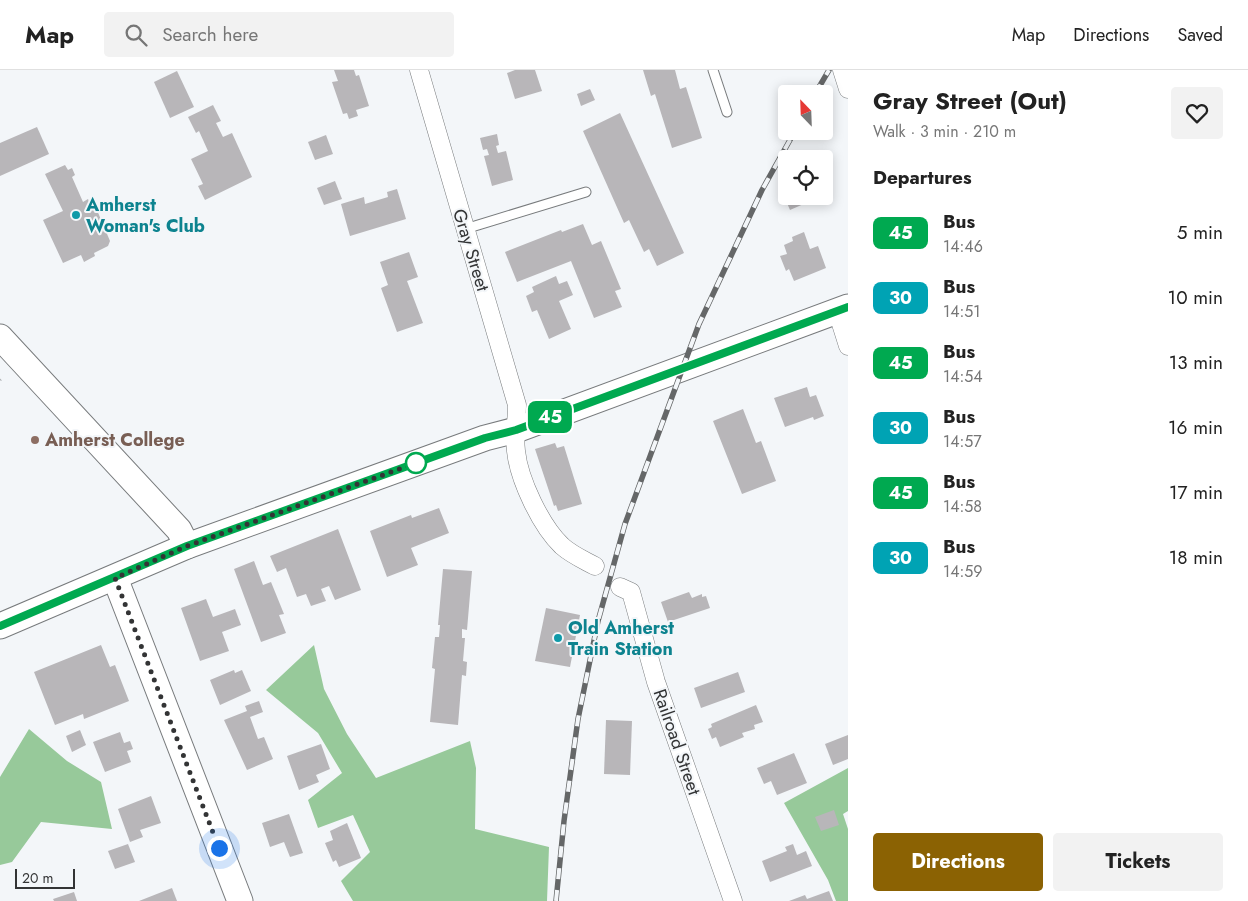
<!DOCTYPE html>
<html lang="en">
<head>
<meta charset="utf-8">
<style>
  :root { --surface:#fff; --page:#f2f2f2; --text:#222; --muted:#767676; --line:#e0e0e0; --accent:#8b6203 }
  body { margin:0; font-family:Jost,sans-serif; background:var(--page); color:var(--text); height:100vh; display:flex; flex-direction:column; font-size:19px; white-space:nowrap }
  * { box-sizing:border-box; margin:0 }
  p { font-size:16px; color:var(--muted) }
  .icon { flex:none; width:28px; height:28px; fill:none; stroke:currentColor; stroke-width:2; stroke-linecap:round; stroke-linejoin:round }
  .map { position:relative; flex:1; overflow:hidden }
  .side { display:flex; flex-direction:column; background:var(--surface); width:400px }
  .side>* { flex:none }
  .badge { padding:0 10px; border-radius:8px; font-size:18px; line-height:32px }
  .needle { width:32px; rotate:337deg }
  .controls { position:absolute; left:778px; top:15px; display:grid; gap:10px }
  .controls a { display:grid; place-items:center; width:55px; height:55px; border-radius:5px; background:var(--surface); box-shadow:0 2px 12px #0003; font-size:25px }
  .scale { position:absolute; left:15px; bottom:12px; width:60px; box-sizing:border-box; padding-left:5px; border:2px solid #333435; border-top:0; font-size:14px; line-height:18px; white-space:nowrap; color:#333435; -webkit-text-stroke:4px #f3f6f9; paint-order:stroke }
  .you { position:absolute; width:25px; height:25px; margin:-12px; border:4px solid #fff; border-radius:50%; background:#1a73e8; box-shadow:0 0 0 8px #1a73e833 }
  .map>.badge { position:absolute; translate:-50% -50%; box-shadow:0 0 0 2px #fff }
  h2 { padding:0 25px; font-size:19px; line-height:45px }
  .round { display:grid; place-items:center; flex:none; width:52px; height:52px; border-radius:5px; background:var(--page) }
  .overview { display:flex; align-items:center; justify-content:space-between; height:85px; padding:0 25px }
  h1 { font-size:24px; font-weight:700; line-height:38px }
  .cta { display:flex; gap:10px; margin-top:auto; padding:10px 25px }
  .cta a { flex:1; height:58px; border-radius:5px; background:var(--accent); color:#fff; font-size:20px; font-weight:700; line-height:58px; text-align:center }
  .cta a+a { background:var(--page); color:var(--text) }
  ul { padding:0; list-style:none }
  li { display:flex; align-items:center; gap:15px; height:65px; padding:0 25px }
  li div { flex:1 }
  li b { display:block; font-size:19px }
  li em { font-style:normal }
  li .badge { min-width:55px; font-weight:700; text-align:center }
  header { display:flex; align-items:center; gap:30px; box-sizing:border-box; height:70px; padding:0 25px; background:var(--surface); border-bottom:1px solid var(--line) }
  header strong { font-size:24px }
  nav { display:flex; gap:28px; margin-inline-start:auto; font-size:18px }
  .search { width:350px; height:45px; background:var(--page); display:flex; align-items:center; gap:12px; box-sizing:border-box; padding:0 18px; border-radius:5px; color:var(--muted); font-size:19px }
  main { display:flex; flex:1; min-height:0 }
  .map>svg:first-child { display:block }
  .forest { fill:#97c99a }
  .building { fill:#b8b6b9 }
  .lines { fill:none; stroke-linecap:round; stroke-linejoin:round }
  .service-casing { stroke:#787b7d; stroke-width:11 }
  .minor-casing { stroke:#787b7d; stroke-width:19 }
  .secondary-casing { stroke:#787b7d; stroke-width:27 }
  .path { stroke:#acafb1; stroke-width:3; stroke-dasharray:1 4; stroke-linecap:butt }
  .service { stroke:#fff; stroke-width:9 }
  .minor { stroke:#fff; stroke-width:18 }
  .secondary { stroke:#fff; stroke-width:25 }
  .rail-casing { stroke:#656768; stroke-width:5.5 }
  .rail { stroke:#f3f6f9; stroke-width:4; stroke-dasharray:11; stroke-linecap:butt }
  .line-casing { stroke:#fff; stroke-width:11 }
  .line { stroke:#00a950; stroke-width:8 }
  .walk { stroke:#333435; stroke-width:5; stroke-dasharray:0 9 }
  .culture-dot { fill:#0f9aa8; stroke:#f3f6f9; stroke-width:2 }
  .education-dot { fill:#8d6e63; stroke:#f3f6f9; stroke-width:2 }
  .stop-dot { fill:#fff; stroke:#00a950; stroke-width:2.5 }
  .labels { text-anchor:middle; stroke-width:4; stroke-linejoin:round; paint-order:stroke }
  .culture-label { font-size:18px; font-weight:bold; fill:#0d838f; stroke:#f3f6f9; text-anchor:start }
  .street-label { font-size:18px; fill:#333435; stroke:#f3f6f9 }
  .education-label { font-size:18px; font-weight:bold; fill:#785e54; stroke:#f3f6f9; text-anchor:start }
</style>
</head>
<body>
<header>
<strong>Map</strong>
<div class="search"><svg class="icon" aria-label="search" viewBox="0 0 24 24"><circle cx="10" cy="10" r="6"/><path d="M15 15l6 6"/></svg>Search here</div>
<nav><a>Map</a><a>Directions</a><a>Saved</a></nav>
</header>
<main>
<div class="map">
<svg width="848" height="831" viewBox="0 0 848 831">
  <rect width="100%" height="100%" fill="#f3f6f9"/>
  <g class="forest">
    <path d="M314 575 324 619 347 664 376 708 470 671 476 698 475 759 549 777 547 831H353L341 811 370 782 353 745 318 758 308 730 342 703 318 663 266 620Z"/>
    <path d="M29 659 67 691 101 712 112 759 41 752 12 792 0 795V707Z"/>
    <path d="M848 698V741L843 744 848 759V831H836L828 810 784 733Z"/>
  </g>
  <g class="building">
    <path d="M334 0H354L356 6 359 5 369 36 356 40 358 46 349 49 347 43 343 44 332 12 338 11Z"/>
    <path d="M515 0H535L542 21 515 29 507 3Z"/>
    <path d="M643 0H675L680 19 686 17 702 68 672 78 655 24 651 26Z"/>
    <path d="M177 1 194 37 170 48 154 12Z"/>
    <path d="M590 19 595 30 581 36 577 24Z"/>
    <path d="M213 35 221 51 216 53 223 67 232 63 252 107 205 130 198 116 203 114 191 89 208 81 199 61 196 63 188 47Z"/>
    <path d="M620 43 684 183 657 196 649 179 644 182 629 150 624 153 583 61Z"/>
    <path d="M37 57 49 84 0 106V73Z"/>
    <path d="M497 64 499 75 496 76 498 83 506 81 513 110 492 116 484 86 489 85 487 79 483 80 480 68Z"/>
    <path d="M326 65 333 84 315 90 308 72Z"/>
    <path d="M65 95 68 100 72 98 75 105 72 107 83 132 88 129 90 134 94 133 110 171 108 176 94 183 95 186 84 192 81 185 63 193 43 150 63 141 45 104Z"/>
    <path d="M335 111 342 129 324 135 317 118Z"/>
    <path d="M397 119 406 149 350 166 341 134 364 127 365 134 388 127 387 122Z"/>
    <path d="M786 125 814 126 815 129 790 140 784 126Z"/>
    <path d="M583 154 592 175 601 171 621 219 615 221 622 237 594 248 571 191 517 212 505 182 561 160 562 162Z"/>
    <path d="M804 162 810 179 818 176 826 198 794 211 789 199 786 201 780 186 787 184 784 175 793 171 792 167Z"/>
    <path d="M409 182 418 207 407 211 423 253 397 262 381 218 388 215 380 192Z"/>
    <path d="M556 206 559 214 567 211 573 225 559 231 571 259 549 269 537 240 532 242 526 226 534 222 532 217Z"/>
    <path d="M807 317 810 327 816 325 824 346 814 350 813 347 785 357 774 328Z"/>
    <path d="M743 339 756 373 761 371 776 411 742 424 713 351Z"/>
    <path d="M555 373 557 378 564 376 582 434 558 441 556 435 554 436 535 379Z"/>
    <path d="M439 438 449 463 411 478 418 495 387 507 370 461 411 445 412 448Z"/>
    <path d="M338 459 361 520 335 530 329 516 321 519 326 531 311 536 306 524 297 527 286 498 277 502 270 486Z"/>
    <path d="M254 491 263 515 271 512 284 544 279 545 286 563 261 572 234 499Z"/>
    <path d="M443 499 472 501 467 560 462 559V568H465L463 591 467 592 466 606 462 605 458 655 430 652 435 599 432 598 435 567H439L440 555H438Z"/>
    <path d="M689 522 692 528 702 524V527L706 526 710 538 668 552 661 532Z"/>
    <path d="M206 529 213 547 235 539 241 555 222 562 229 581 200 591 181 538Z"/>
    <path d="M546 538 580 545 570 597 535 591Z"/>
    <path d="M101 575 110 597 115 595 129 631 84 649 83 644 55 655 34 602Z"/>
    <path d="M234 600 235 603 242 600 251 621 220 635 210 610Z"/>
    <path d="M738 602 745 622 701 638 694 618Z"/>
    <path d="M259 631 263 642 250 647 258 669 264 667 273 689 247 700 224 650 247 641 245 636Z"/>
    <path d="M756 635 763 652 754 655 755 659 742 663 744 667 720 677 716 667 712 669 708 659 712 657 711 654Z"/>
    <path d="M606 650 632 651 630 705 604 704Z"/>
    <path d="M80 660 86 675 72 682 66 666Z"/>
    <path d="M120 662 124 673 130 671 133 679 127 681 131 692 105 702 93 672Z"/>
    <path d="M848 665V689L833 695 825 674Z"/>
    <path d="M321 674 330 699 316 705 319 712 299 720 287 686Z"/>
    <path d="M794 683 807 713 777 725 771 711 764 714 757 698Z"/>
    <path d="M151 726 161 753 140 760 143 767 130 772 118 739Z"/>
    <path d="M834 740 839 755 821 761 815 747Z"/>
    <path d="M289 744 303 783 290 787 284 772 270 777 262 753Z"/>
    <path d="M347 753 361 788 339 797 336 790 333 792 325 773 333 770 330 761Z"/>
    <path d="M128 774 135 792 115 799 108 781Z"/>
    <path d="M793 774 797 785 806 781 812 796 770 812 762 791 787 781 785 777Z"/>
    <path d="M172 818 177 831H139Z"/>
    <path d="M829 821 833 831H789L805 825 807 829Z"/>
    <path d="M74 822 77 831H54L53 829Z"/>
  </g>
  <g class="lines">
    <g class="service-casing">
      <g id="service">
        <path d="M713 0 727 42"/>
        <path d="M465 159 586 122"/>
      </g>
    </g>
    <g class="minor-casing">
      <g id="minor">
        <path d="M419 0 517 335C517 350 514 366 516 381 519 410 541 456 562 476 572 485 584 490 595 496"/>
        <path d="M842 0 848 19"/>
        <path d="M837 241 848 276"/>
        <path d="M620 517 631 522 656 612 733 831"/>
      </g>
    </g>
    <g class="secondary-casing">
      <g id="secondary">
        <path d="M0 267 179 460 187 476"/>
        <path d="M115 508 240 831"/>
        <path d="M0 556 187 476 485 368 516 360 848 237"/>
      </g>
    </g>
    <path class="path" d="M0 310 1 309"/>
    <use href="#service" class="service"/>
    <use href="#minor" class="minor"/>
    <use href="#secondary" class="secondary"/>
    <g class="rail-casing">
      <g id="rail">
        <path d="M815 24 829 0"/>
        <path d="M556 831 564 751 578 649 598 551 625 454 699 254 762 120 795 61"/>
      </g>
    </g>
    <use href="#rail" class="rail"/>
  </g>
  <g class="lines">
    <g class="line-casing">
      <path id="line" d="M0 556 187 476 485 368 516 360 848 237"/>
    </g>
    <use href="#line" class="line"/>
    <path class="walk" d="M219 778 115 508 187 476 416 393"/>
  </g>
  <g class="culture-dot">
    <circle cx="76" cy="145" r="5"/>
    <circle cx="558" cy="568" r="5"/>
  </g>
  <circle class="education-dot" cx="35" cy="370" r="5"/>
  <circle class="stop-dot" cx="416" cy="393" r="10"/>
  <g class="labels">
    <g class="culture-label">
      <text x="86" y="141">Amherst<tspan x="86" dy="21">Woman's Club</tspan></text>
      <text x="568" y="564">Old Amherst<tspan x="568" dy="21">Train Station</tspan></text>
    </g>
    <g class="street-label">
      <text transform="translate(471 180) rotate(73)" y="6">Gray Street</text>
      <text transform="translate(677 672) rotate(71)" y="6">Railroad Street</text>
    </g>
    <g class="education-label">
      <text x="45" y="376">Amherst College</text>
    </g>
  </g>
</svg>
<div class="controls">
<a><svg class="needle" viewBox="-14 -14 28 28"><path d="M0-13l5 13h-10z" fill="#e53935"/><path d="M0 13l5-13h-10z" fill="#767676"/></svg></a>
<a><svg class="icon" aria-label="locate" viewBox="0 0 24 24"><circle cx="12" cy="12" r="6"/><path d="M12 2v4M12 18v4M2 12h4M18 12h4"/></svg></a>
</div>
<div class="scale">20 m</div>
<div class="you" style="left:219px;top:778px"></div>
<b class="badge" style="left:550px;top:347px;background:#00a950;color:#fff">45</b>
</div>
<section class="side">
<div class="overview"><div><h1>Gray Street (Out)</h1><p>Walk · 3 min · 210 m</p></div><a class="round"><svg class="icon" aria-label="heart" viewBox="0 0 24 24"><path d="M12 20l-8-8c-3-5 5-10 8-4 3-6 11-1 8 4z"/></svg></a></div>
<h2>Departures</h2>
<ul>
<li><span class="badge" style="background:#00a950;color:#fff">45</span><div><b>Bus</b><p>14:46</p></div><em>5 min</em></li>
<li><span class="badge" style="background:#00a3b4;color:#fff">30</span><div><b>Bus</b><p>14:51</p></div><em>10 min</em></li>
<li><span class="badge" style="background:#00a950;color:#fff">45</span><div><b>Bus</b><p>14:54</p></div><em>13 min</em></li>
<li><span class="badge" style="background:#00a3b4;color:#fff">30</span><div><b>Bus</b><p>14:57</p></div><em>16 min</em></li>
<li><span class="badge" style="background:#00a950;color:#fff">45</span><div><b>Bus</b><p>14:58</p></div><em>17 min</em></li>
<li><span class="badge" style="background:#00a3b4;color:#fff">30</span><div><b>Bus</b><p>14:59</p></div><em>18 min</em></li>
</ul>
<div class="cta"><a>Directions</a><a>Tickets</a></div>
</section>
</main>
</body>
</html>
